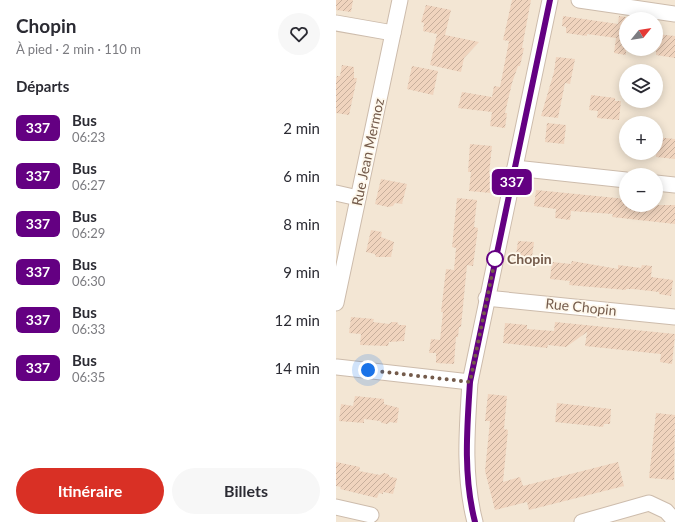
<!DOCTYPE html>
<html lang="fr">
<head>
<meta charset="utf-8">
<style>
  :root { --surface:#fff; --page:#f7f7f7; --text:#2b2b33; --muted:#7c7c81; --accent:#d93025 }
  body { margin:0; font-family:Lato,sans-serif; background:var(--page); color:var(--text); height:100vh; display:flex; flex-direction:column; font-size:15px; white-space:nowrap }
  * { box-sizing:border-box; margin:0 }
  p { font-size:13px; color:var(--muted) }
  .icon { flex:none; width:22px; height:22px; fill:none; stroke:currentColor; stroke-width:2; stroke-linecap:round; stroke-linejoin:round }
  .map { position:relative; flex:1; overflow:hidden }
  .drawer { display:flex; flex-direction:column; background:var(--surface); width:336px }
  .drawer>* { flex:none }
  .badge { padding:0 8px; border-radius:6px; font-size:14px; line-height:26px }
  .needle { width:26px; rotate:60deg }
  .tools { position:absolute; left:283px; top:12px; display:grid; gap:8px }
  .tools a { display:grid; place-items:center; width:44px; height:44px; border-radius:50%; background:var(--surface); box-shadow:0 2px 10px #0003; font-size:20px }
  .you { position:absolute; width:20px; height:20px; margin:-10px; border:3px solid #fff; border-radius:50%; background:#1a73e8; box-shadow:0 0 0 6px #1a73e833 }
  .map>.badge { position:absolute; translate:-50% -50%; box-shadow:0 0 0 2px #fff }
  h2 { padding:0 16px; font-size:15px; line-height:36px }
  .round { display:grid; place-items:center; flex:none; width:42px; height:42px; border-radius:21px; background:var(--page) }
  .headline { display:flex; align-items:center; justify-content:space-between; height:68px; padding:0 16px }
  h1 { font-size:19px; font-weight:700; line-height:30px }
  .cta { display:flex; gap:8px; margin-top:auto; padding:8px 16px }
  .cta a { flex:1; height:46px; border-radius:24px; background:var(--accent); color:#fff; font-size:16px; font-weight:700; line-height:46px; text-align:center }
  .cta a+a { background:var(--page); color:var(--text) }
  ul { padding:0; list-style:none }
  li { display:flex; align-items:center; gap:12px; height:48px; padding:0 16px }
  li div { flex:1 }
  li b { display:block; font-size:15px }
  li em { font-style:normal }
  li .badge { min-width:44px; font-weight:700; text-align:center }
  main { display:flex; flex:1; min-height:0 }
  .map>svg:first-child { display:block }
  .residential { fill:#f3e6d4; fill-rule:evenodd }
  .building { fill:url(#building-hatch) }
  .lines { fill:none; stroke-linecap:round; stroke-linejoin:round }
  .minor-casing { stroke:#cdbcac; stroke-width:17 }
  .minor { stroke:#fff; stroke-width:15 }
  .line-casing { stroke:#fff; stroke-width:9 }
  .line { stroke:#640082; stroke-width:6 }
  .walk { stroke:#745b4b; stroke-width:4; stroke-dasharray:0 7.2 }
  .stop-dot { fill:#fff; stroke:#640082; stroke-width:2 }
  .labels { text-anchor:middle; stroke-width:3.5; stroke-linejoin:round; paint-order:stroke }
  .street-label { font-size:14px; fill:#745b4b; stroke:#fef8ec }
  .stop-label { font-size:14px; font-weight:bold; fill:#745b4b; stroke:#fef8ec; text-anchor:start }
</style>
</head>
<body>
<main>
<section class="drawer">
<div class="headline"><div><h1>Chopin</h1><p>À pied · 2 min · 110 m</p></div><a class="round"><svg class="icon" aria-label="heart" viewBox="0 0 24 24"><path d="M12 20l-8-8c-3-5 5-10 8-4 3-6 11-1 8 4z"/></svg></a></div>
<h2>Départs</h2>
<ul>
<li><span class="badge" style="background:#640082;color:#fff">337</span><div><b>Bus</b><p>06:23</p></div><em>2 min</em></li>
<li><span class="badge" style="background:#640082;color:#fff">337</span><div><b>Bus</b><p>06:27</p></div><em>6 min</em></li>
<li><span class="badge" style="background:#640082;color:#fff">337</span><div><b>Bus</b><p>06:29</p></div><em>8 min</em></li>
<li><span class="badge" style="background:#640082;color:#fff">337</span><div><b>Bus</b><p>06:30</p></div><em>9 min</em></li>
<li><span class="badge" style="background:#640082;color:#fff">337</span><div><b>Bus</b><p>06:33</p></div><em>12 min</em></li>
<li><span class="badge" style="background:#640082;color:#fff">337</span><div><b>Bus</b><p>06:35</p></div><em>14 min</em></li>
</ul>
<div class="cta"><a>Itinéraire</a><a>Billets</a></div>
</section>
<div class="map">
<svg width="339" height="522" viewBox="0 0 339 522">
  <defs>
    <pattern id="building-hatch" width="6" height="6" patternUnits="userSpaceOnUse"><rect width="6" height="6" fill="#f0d4be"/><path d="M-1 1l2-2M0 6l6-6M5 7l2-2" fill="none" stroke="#c7af9c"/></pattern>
  </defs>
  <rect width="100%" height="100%" fill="#fcf4e5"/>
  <path class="residential" d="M0 0H339V522H0ZM290 19H320V49H290ZM290 71H320V101H290ZM290 123H320V153H290ZM290 175H320V205H290Z"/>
  <g class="building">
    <path d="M0 0H17L15 12 0 10Z"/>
    <path d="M176 0H195L186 48H188L184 66H182L176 83 169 113H171L169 128 154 126 156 112 122 108 126 92 156 97 158 86 164 87 173 41 167 40Z"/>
    <path d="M90 5 115 10 109 35 143 42 128 58 125 72 94 65 101 34 87 31 88 23 85 22Z"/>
    <path d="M227 16 282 24 283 16 290 17V55L278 53 280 38 251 34V36L230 33V27L226 26Z"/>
    <path d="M320 34 339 36V58L320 55Z"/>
    <path d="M220 57 239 59 234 84 229 83 222 118 205 116 218 72Z"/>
    <path d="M6 65 18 67V78H21L13 115 0 113V81L1 76H4Z"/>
    <path d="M76 66 102 71 97 95 71 89Z"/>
    <path d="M255 95 279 98V101H285L283 120 261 118 262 111 253 110Z"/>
    <path d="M211 123 230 125 228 144 209 142Z"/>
    <path d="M320 137 339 139V159L320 157Z"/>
    <path d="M134 144 156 146 153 174H157L155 193 133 191 135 172H132Z"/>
    <path d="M45 179 71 184 66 204 59 203 57 206 52 207 39 204Z"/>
    <path d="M200 190 290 199V205H339V224L276 217 277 214 235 211 234 220 219 218 220 209 198 206Z"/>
    <path d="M121 198 141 200 138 227 142 228 137 266 131 265 125 327H123L122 337H120L118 364 100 363V353H93L95 339 104 340 107 312H105L110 269 118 270 120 248 116 247Z"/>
    <path d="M35 230 46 232 45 237 58 242 55 257H40L39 254 30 252Z"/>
    <path d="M182 241 198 242 196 257 180 255Z"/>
    <path d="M236 261 282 269V265L305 268 306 265 316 266 315 277 337 280 335 296 323 294V292L297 289H290V290L233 285 234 281 214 279 216 262 235 264Z"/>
    <path d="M15 317 38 319 37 322 53 324 56 322H61L63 325H70L68 341 53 342 52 346 24 345 25 334 13 333Z"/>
    <path d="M219 322 339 334 336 364 324 362 325 354 249 346 251 332 230 347 212 345 211 348 167 343 169 323 191 325V329L218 331Z"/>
    <path d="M152 394 171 396 168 429 172 430 167 482 184 477 187 486 282 462 288 486 193 510 191 502 159 510 149 471 154 421H149Z"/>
    <path d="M19 396 48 399V404L63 408 61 423 54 422 51 424 46 423 44 421 28 419V423L3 421 5 404 17 406Z"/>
    <path d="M221 403 275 409 274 424H268L267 427 219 422Z"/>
    <path d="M320 413 339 415 338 480 313 478Z"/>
    <path d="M0 462 24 467 23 471 44 475 48 473 52 474 54 477 61 478 57 494 47 492V494L43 493 41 498 4 489 5 487 0 486Z"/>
  </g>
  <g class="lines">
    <g class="minor-casing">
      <g id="minor">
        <path d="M243 0 339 14"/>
        <path d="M0 23 57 33"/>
        <path d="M179 168 290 180"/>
        <path d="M320 183 339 185"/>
        <path d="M0 193 22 198"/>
        <path d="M150 298 339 317"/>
        <path d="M0 303 64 0"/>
        <path d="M1 367 134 382"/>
        <path d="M0 507 35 515"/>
        <path d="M139 522C127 476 131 428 134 382L214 0"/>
        <path d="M246 522 313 503 330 511 339 521"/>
      </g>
    </g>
    <use href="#minor" class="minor"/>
  </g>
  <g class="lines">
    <g class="line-casing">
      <path id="line" d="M139 522C127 476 131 428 134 382L214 0"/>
    </g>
    <use href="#line" class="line"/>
    <path class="walk" d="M32 370 134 382 160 255 159 259"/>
  </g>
  <circle class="stop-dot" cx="159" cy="259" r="8"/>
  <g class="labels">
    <g class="street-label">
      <text transform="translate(32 152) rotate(-78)" y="5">Rue Jean Mermoz</text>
      <text transform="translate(245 307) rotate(6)" y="5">Rue Chopin</text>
    </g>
    <g class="stop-label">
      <text x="171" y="264">Chopin</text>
    </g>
  </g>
</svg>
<div class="tools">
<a><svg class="needle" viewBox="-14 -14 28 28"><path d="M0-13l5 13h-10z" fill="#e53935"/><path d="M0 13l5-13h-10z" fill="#7c7c81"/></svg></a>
<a><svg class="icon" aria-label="layers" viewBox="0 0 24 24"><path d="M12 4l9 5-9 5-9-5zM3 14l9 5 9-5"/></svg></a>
<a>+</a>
<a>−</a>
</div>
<div class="you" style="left:32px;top:370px"></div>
<b class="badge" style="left:176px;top:182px;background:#640082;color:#fff">337</b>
</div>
</main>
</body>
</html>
